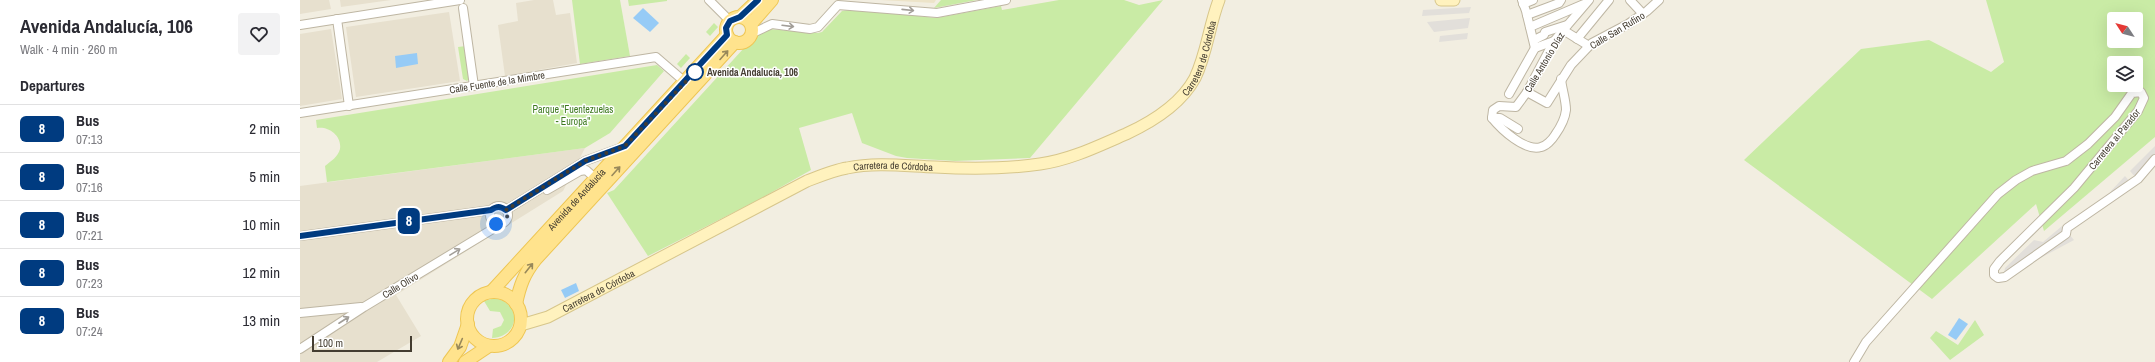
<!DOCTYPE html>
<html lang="en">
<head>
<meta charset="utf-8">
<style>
  :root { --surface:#fff; --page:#f2f2f3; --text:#2b2b33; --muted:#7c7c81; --line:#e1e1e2 }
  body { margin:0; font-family:"Archivo Narrow",sans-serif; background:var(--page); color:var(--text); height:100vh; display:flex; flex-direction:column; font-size:15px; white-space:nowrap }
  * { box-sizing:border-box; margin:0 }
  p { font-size:13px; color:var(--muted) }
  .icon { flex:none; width:22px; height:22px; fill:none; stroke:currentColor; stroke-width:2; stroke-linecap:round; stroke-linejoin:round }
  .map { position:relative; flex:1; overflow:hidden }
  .side { display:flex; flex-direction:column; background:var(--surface); width:300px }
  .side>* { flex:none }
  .badge { padding:0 8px; border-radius:6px; font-size:14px; line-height:26px }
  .needle { width:26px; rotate:306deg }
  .buttons { position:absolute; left:1807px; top:12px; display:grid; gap:8px }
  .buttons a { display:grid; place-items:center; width:36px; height:36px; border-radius:4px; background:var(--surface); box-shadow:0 4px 16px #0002; font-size:20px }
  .scale { position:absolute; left:12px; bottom:10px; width:100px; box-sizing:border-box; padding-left:4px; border:2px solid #443d31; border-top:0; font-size:11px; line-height:14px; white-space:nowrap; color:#443d31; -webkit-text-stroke:3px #fff; paint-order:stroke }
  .you { position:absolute; width:20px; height:20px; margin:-10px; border:3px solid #fff; border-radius:50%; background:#1a73e8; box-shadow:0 0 0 6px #1a73e833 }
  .map>.badge { position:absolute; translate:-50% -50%; box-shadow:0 0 0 2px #fff }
  h2 { padding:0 20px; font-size:15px; line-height:36px }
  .round { display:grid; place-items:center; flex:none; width:42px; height:42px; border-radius:4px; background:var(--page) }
  .headline { display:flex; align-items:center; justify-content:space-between; height:68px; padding:0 20px }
  h1 { font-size:19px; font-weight:700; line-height:30px }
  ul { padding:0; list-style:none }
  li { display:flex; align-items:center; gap:12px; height:48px; padding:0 20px; border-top:1px solid var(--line) }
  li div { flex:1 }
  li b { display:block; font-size:15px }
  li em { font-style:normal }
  li .badge { min-width:44px; font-weight:700; text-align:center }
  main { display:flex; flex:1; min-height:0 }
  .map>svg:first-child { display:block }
  .residential { fill:#e7e0ce }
  .education { fill:#ede4c9 }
  .green { fill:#c9eba5; fill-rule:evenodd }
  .parking { fill:#e2dfda }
  .water { fill:#96cbf6 }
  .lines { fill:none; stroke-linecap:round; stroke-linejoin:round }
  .street-casing { stroke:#beb6a3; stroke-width:10 }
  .secondary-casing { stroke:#d7c68b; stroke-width:13 }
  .primary-casing { stroke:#eec653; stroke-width:14 }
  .street { stroke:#fff; stroke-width:8 }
  .secondary { stroke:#fff2be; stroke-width:11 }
  .primary { stroke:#ffe38d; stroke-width:12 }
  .oneway { stroke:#a29e98 }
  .oneway2 { stroke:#98885a }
  .line-casing { stroke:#fff; stroke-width:9 }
  .line { stroke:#003b80; stroke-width:6 }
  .walk { stroke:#443d31; stroke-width:4; stroke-dasharray:0 7.2 }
  .stop-dot { fill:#fff; stroke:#003b80; stroke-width:2 }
  .labels { text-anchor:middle; stroke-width:3; stroke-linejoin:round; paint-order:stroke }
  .street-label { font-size:10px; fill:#443d31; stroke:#fff }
  .stop-label { font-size:10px; font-weight:bold; fill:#443d31; stroke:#fff; text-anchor:start }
  .park-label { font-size:10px; fill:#3e7a20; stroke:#fff }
</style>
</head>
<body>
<main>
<section class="side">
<div class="headline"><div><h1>Avenida Andalucía, 106</h1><p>Walk · 4 min · 260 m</p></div><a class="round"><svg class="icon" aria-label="heart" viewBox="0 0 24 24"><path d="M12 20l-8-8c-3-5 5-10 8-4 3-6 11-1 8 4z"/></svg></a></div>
<h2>Departures</h2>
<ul>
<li><span class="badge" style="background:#003b80;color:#fff">8</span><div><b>Bus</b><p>07:13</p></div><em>2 min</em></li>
<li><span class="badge" style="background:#003b80;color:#fff">8</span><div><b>Bus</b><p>07:16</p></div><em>5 min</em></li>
<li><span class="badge" style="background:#003b80;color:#fff">8</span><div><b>Bus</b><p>07:21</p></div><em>10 min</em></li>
<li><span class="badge" style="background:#003b80;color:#fff">8</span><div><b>Bus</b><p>07:23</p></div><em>12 min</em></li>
<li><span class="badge" style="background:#003b80;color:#fff">8</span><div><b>Bus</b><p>07:24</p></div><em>13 min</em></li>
</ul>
</section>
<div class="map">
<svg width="1855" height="362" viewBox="0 0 1855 362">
  <rect width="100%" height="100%" fill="#f2eee1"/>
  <g class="residential">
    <path d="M0 0H29L31 9 0 14Z"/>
    <path d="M40 0H91L41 7Z"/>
    <path d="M234 0H253L256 15 270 13 277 63 205 76 198 25 218 21 216 3Z"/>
    <path d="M149 12 160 81 56 97 46 27Z"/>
    <path d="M31 29 42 99 0 106V34Z"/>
    <path d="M285 148 263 191 96 295 121 336 77 362H0V186Z"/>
  </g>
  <path class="education" d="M580 0H636L634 3Z"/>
  <g class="green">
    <path d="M272 0H320L330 56 280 64Z"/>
    <path d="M328 0H367V1L329 6Z"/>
    <path d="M641 0H677L634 8Z"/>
    <path d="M759 0H824L839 5 863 0 730 158 655 161 607 158 596 156 562 143 552 113 499 128 511 170 460 199 348 256 307 193 314 190 444 48 453 44 459 33 468 29 518 33 522 32 542 11 555 9 636 18 701 6 702 10Z"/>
    <path d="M1686 0H1855V137L1744 231 1736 204 1632 299 1444 160 1561 49 1629 40 1691 72 1704 62ZM1814 19H1836V41H1814ZM1814 63H1836V85H1814Z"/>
    <path d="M414 23 418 27 410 36 406 32Z"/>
    <path d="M166 46 169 79 167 81 163 79 158 47Z"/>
    <path d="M386 54 390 58 381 68 377 64Z"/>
    <path d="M357 65 364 71 310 133 285 148 27 182 25 166C31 161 38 157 40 149 42 136 29 126 17 128L16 120Z"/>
    <path d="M195 298C223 304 219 337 192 338L193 329 201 326 204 320 200 312 190 311 184 301Z"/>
    <path d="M1675 320 1684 335 1650 360 1630 338 1636 331 1658 345Z"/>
  </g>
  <g class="parking">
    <path d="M1171 7 1169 13 1122 16 1123 10Z"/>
    <path d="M1170 18 1168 28 1134 32 1127 22Z"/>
    <path d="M1168 33 1167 39 1139 42 1140 36Z"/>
    <path d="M1855 146V157L1836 178 1830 171Z"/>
    <path d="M1825 176 1830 182 1812 194 1811 191Z"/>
    <path d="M1762 226 1774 240 1718 270 1704 273 1705 268 1734 240 1743 242Z"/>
  </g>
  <g class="water">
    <path d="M343 8 359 23 350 32 333 18Z"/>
    <path d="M117 53 118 64 96 68 95 56Z"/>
    <path d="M276 283 279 291 265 298 261 290Z"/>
    <path d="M1659 318 1668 324 1656 340 1648 335Z"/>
  </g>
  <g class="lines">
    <g class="street-casing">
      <g id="street">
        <path d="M409 0 430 21"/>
        <path d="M1222 0 1226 11 1235 48"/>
        <path d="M1330 0 1343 14"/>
        <path d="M1223 4 1233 0"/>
        <path d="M163 8 174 86"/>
        <path d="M1227 15 1259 3 1261 0"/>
        <path d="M37 19 49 106"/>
        <path d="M0 25 160 0"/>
        <path d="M1230 27 1284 4"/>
        <path d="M1263 30 1289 46"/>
        <path d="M451 34 472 24 510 29 518 27 538 5 637 13 706 0"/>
        <path d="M1277 39 1309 0"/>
        <path d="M1234 40 1244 35 1245 32 1267 25"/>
        <path d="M1261 79C1262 89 1266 100 1266 110 1265 119 1260 128 1255 135 1252 140 1246 146 1241 147 1225 152 1201 129 1192 118L1193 110 1199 106 1216 107 1227 92 1254 41 1289 0"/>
        <path d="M1227 92 1247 103 1271 65 1292 43 1328 24 1347 11 1359 0"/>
        <path d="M1209 94 1235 48 1254 41"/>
        <path d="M0 113 356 57 385 82"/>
        <path d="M1192 118H1200L1218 129"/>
        <path d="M247 190 280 171 286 170 296 179"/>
        <circle cx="199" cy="215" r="9"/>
        <path d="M206 210 285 161 323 147"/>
        <path d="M0 236 191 210"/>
        <path d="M0 313 61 307"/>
        <path d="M0 349 64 307 201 224"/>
        <path d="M1554 362 1566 342 1582 324 1698 194 1716 180 1732 171 1766 161 1788 144 1815 117 1832 93 1841 92 1844 98 1838 111 1774 188 1700 261 1694 269V275L1698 278 1705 277 1766 234 1767 228 1838 179 1855 159"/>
      </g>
    </g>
    <g class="secondary-casing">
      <g id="secondary">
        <path d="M1141 0H1154"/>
        <path id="s1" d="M221 325 248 317 507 181C520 176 534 170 547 168 576 162 606 166 635 167 670 169 706 169 740 164 770 160 798 146 826 134 852 122 881 104 895 78 907 53 909 26 919 0"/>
      </g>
    </g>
    <g class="primary-casing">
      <g id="primary">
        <path d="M440 17 458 0"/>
        <circle cx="439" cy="30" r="13"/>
        <path d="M451 24 472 0"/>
        <path id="s2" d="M191 292 427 35"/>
        <circle cx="194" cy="319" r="27"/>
        <path d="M216 304C220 285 224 274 236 259L435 42"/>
        <path d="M149 362 160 347 168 324"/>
        <path d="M165 362 189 346"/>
      </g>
    </g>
    <use href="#street" class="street"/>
    <use href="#secondary" class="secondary"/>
    <use href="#primary" class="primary"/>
  </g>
  <defs><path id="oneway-shaft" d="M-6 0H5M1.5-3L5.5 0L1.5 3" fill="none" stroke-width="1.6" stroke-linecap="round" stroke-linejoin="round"/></defs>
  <g class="oneway">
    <use href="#oneway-shaft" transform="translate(608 10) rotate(6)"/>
    <use href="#oneway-shaft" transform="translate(488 26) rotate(7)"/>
    <use href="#oneway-shaft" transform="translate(155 252) rotate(-31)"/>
    <use href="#oneway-shaft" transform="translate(44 320) rotate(-33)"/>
  </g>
  <g class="oneway2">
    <use href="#oneway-shaft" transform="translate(424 55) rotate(-48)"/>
    <use href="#oneway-shaft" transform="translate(316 171) rotate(-48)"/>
    <use href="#oneway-shaft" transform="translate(229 268) rotate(-51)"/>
    <use href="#oneway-shaft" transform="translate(160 344) rotate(113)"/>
  </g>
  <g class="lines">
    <g class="line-casing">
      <path id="line" d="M0 236 191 210C197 206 200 206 206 210L285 161 325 146 427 35 426 28 430 21 440 17 458 0"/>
    </g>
    <use href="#line" class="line"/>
    <path class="walk" d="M196 224C204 224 210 218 206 210L285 161 325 146 395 72"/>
  </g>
  <circle class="stop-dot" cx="395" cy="72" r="8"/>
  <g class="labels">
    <g class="street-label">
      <text transform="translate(1317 30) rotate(-31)" y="4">Calle San Rufino</text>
      <text dy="4" stroke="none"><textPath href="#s1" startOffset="758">Carretera de Córdoba</textPath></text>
      <text transform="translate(1244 62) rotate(-59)" y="4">Calle Antonio Díaz</text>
      <text transform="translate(197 82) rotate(-9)" y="4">Calle Fuente de la Mimbre</text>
      <text transform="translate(1814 139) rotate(-51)" y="4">Carretera al Parador</text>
      <text dy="4" stroke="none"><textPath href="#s1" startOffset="409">Carretera de Córdoba</textPath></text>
      <text dy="4" stroke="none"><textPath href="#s2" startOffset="126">Avenida de Andalucía</textPath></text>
      <text transform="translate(100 285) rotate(-31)" y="4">Calle Olivo</text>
      <text dy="4" stroke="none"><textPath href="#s1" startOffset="85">Carretera de Córdoba</textPath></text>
    </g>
    <g class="stop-label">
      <text x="407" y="76">Avenida Andalucía, 106</text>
    </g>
    <g class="park-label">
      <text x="273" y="113">Parque "Fuentezuelas<tspan x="273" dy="12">- Europa"</tspan></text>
    </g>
  </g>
</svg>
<div class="buttons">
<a><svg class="needle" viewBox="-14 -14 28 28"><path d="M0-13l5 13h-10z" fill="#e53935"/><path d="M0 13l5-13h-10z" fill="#7c7c81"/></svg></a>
<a><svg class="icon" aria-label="layers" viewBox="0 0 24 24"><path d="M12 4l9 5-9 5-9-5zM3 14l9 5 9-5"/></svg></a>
</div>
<div class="scale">100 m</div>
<div class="you" style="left:196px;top:224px"></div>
<b class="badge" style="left:109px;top:221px;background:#003b80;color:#fff">8</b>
</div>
</main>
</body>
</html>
